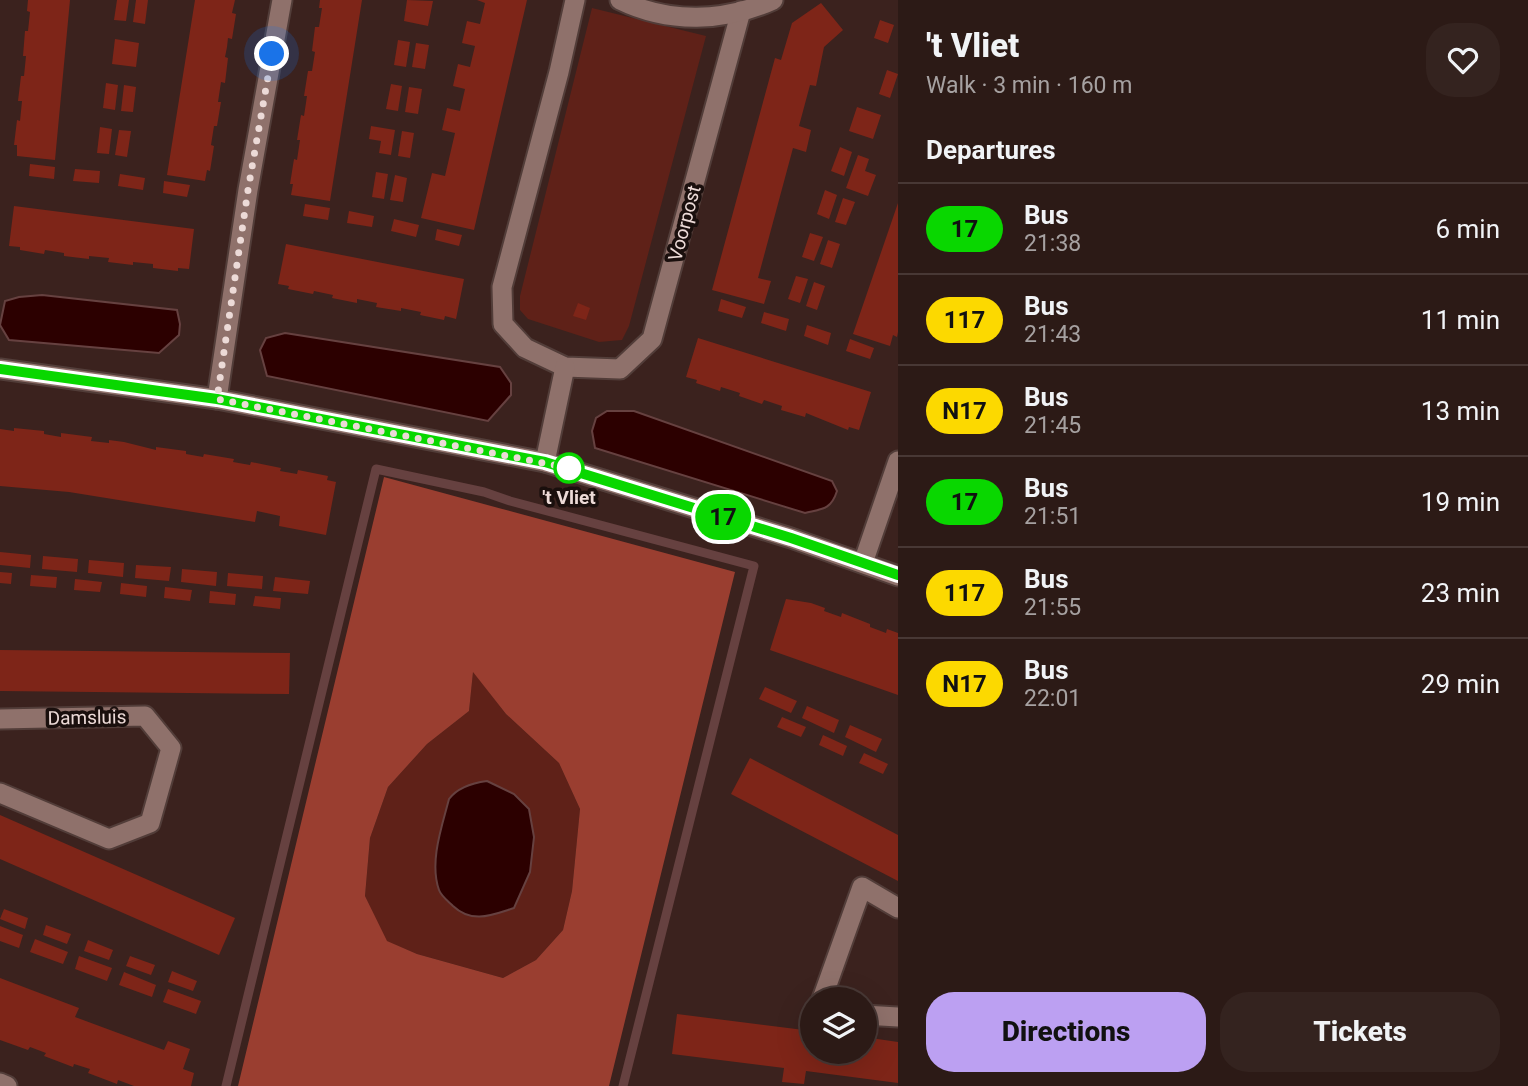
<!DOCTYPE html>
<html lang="en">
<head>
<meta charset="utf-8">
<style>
  :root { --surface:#2c1a16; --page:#34231f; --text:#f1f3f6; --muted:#a6a1a1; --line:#483835; --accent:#bca0f2 }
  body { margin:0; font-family:Roboto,sans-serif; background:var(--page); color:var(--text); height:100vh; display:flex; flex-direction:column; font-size:26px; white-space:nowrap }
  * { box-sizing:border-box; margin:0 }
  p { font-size:23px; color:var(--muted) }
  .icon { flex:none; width:38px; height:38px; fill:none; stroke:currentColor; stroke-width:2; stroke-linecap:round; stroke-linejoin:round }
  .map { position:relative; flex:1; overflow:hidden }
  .side { display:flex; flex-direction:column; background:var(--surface); width:630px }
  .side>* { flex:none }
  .badge { padding:0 14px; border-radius:23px; font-size:24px; line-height:46px }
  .tools { position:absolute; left:800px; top:987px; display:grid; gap:14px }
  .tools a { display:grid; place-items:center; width:77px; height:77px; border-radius:50%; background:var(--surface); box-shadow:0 7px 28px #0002,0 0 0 2px var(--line); font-size:35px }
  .you { position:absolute; width:35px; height:35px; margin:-18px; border:5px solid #fff; border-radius:50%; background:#1a73e8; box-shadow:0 0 0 10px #1a73e833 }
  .map>.badge { position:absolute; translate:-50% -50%; box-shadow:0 0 0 4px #fff }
  h2 { padding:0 28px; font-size:26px; line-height:63px }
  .round { display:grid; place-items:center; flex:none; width:74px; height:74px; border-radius:28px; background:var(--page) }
  .summary { display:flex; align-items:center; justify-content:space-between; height:119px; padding:0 28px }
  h1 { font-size:33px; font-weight:800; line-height:52px }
  .button { display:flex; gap:14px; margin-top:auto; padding:14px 28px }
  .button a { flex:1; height:80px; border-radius:28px; background:var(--accent); color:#111; font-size:28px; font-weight:800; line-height:80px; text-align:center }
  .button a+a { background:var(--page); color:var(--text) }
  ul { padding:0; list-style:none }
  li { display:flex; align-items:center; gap:21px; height:91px; padding:0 28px; border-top:2px solid var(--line) }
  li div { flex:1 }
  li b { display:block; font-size:26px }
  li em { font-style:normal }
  li .badge { min-width:77px; font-weight:700; text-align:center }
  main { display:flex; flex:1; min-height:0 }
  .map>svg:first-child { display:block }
  .green { fill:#5f2118 }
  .forest { fill:#9a3e30; fill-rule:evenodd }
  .water { fill:#2c0000; stroke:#664140; stroke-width:2 }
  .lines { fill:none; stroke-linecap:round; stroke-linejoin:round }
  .stream { stroke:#664140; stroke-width:9 }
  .building { fill:#7e2518 }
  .minor-casing { stroke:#523d39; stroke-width:23 }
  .minor { stroke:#8f716b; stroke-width:19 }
  .line-casing { stroke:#fff; stroke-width:16 }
  .line { stroke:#09d700; stroke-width:10 }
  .walk { stroke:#ecdad7; stroke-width:7; stroke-dasharray:0 12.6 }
  .stop-dot { fill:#fff; stroke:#09d700; stroke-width:3.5 }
  .labels { text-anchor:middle; stroke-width:7; stroke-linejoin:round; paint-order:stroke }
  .street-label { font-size:19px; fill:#ecdad7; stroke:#1a0f0d }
  .stop-label { font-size:19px; font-weight:bold; fill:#ecdad7; stroke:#1a0f0d }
</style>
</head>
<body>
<main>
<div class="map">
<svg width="898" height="1086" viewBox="0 0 898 1086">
  <rect width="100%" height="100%" fill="#3b221e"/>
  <g class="green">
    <path d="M592 8 706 36 629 326 622 340 599 342 528 319 520 310V296Z"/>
    <path d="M473 671 506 714 559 763 580 809 572 891 563 930 536 960 503 978 417 954 386 941 365 896 370 838 388 787 427 744 469 711Z"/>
  </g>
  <path class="forest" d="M384 477 735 572 609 1086H238ZM473 672 506 714 559 763 580 809 572 891 563 930 536 960 503 978 417 954 387 941 365 896 370 838 388 787 427 744 469 711Z"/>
  <g class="water">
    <path d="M42 295 177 310 180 324 179 335 159 353 9 340 0 325 5 301 19 297Z"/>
    <path d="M285 333 500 367 511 383V395L488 421 267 376 260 350 266 338Z"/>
    <path d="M607 411H634L832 481 837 491C831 510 822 509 805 513L595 448 592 431 596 418Z"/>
    <path d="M487 781 514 794 529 809 534 837 530 872 514 908C492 915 472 924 453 906 449 902 441 896 439 890 429 862 442 826 449 799 458 787 472 783 487 781Z"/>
  </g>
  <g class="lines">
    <path class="stream" d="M226 1086 376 469 484 492 510 501 754 566 623 1086"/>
  </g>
  <g class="building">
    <path d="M28 0H70L55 160 17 156V145H14L17 120 20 121 22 101H18L21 76H24L26 56H23L25 31H28L30 12 27 11Z"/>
    <path d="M117 0H129L126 21 114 20Z"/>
    <path d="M136 0H148L145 24 133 22Z"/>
    <path d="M195 0H235L232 13 236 14 232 39 228 38 227 47 225 57 228 58 225 83 221 82 218 102H221L217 126H214L211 145 214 146 210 171 207 170 205 181 167 175Z"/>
    <path d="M320 0H362L330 201 291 195 293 184H290L294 159 297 160 300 140H297L301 115 304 116 307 96H304L308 71H312L315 52 312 51 315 27H319L322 8H319Z"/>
    <path d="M407 0 433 1 428 26 404 21Z"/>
    <path d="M477 0H527L474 230 421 218 432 173 445 176 455 133 442 130 447 108 460 111 465 89 453 86 458 64 470 67 475 46 462 43 467 21 480 24 485 3Z"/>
    <path d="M821 3 843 30 824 47 816 86 810 85 799 126 811 130 806 152 793 148 758 278 771 281 764 304 712 290 775 58 781 60 792 23Z"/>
    <path d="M880 20 894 25 888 43 874 38Z"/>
    <path d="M115 39 139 43 136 67 112 64Z"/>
    <path d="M398 40 410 42 406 67 394 65Z"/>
    <path d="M416 43 429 45 425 69 412 67Z"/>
    <path d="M887 70 898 74 890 98 879 94Z"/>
    <path d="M106 83 118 85 115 110 103 108Z"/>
    <path d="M391 84 402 86 398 111 386 109Z"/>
    <path d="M124 85 136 87 133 112 121 111Z"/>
    <path d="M409 87 422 89 418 114 405 112Z"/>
    <path d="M857 107 881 115 873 139 849 131Z"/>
    <path d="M371 126 395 130 391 155 379 153 381 141 369 139Z"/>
    <path d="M100 127 112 129 109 154 97 153Z"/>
    <path d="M119 130 131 131 127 157 115 155Z"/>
    <path d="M402 131 414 133 410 158 398 156Z"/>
    <path d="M840 147 852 152 844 176 831 171Z"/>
    <path d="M858 155 869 159 865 171 876 175 868 196 846 188Z"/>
    <path d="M30 164 55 167 54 179 29 176Z"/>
    <path d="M75 169 100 171 99 183 73 181Z"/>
    <path d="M376 172 388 174 384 199 372 197Z"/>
    <path d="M120 174 145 178 143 190 118 186Z"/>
    <path d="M395 175 407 178 403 202 390 200Z"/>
    <path d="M164 181 190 185 187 197 163 193Z"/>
    <path d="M825 190 837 195 829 219 817 214Z"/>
    <path d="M843 198 855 202 846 225 835 222Z"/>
    <path d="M898 203V332L897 337 893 335 890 346 853 334Z"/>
    <path d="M305 204 330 208 328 220 303 216Z"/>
    <path d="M14 206 194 229 189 269 178 268V271L153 268V264L133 262V265L108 262 109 258 89 256V259L64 256V253L45 250 44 254 20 250V247L9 246Z"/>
    <path d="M349 211 374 216 372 227 347 223Z"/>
    <path d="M394 219 419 225 416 237 391 231Z"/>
    <path d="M437 229 462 235 459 246 435 240Z"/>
    <path d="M810 233 823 237 814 261 802 257Z"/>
    <path d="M828 240 840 244 832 268 820 264Z"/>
    <path d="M286 244 464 279 456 319 445 316 444 320 420 315 421 312 401 308V311L376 307 377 303 357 299V303L332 298 333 295 314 291 313 294 288 289 289 286 278 284Z"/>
    <path d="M796 276 808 279 800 303 788 299Z"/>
    <path d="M814 282 825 286 817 310 806 306Z"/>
    <path d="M721 299 746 307 742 318 718 311Z"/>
    <path d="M578 303 590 308 586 320 573 316Z"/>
    <path d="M764 312 789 319 786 331 761 323Z"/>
    <path d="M807 325 831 333 828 345 804 336Z"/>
    <path d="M698 338 871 392 859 430 849 427 848 430 806 413 805 417 781 410 782 406 764 400 762 404 739 396 740 393 721 387 720 391 696 383 697 380 686 377Z"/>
    <path d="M850 339 874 348 870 359 846 351Z"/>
    <path d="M14 428 44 431V434L61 437V433L92 437 91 441 109 443V440L124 442 156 450V447L186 451V454L203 457 204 454 234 459 233 462 250 465 251 462 281 468 280 471 297 474 298 470 328 476 327 480 336 482 326 535 279 526 280 516 257 511 255 522 69 492 0 486V429L14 431Z"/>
    <path d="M0 552 31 555 30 568 0 565Z"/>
    <path d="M43 556 78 559 77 572 42 569Z"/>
    <path d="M89 560 124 563 123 577 88 573Z"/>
    <path d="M136 565 171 567 169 581 135 578Z"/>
    <path d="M182 569 217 572 216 586 181 582Z"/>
    <path d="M0 572 12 573 11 584 0 583Z"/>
    <path d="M228 573 263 576 262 589 227 586Z"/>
    <path d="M31 575 57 577 56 588 30 586Z"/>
    <path d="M275 577 310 581 308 594 273 591Z"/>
    <path d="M75 579 102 582 100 592 74 590Z"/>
    <path d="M121 583 147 586 146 597 120 594Z"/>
    <path d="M165 587 192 590 190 601 164 598Z"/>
    <path d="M210 591 236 594 235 605 209 603Z"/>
    <path d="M255 596 281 598 280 609 253 606Z"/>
    <path d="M786 599 811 603 825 608 824 611 841 617 842 613 870 624V627L886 633 887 629 898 633V695L770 650Z"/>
    <path d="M0 650 290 653 289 694 0 691Z"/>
    <path d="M765 687 797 701 791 713 759 699Z"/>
    <path d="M807 706 839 720 834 733 802 718Z"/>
    <path d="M782 717 806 727 801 737 777 727Z"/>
    <path d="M850 725 882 739 876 752 845 737Z"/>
    <path d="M823 735 847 746 843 756 819 745Z"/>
    <path d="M864 753 888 764 883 774 859 763Z"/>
    <path d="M750 758 898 835V881L731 794Z"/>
    <path d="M0 815 235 918 219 955 0 859Z"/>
    <path d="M4 909 28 918 25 929 0 919Z"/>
    <path d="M46 925 71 934 67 944 43 935Z"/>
    <path d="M0 926 23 935 19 948 0 941Z"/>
    <path d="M35 939 68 952 63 964 30 952Z"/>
    <path d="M88 940 113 950 109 960 84 951Z"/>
    <path d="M79 956 112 968 107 981 75 969Z"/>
    <path d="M130 956 155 965 151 975 126 966Z"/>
    <path d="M172 971 197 981 193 991 168 982Z"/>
    <path d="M124 972 156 985 152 997 119 985Z"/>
    <path d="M0 978 79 1008 75 1017 164 1050 168 1041 190 1049 183 1069 194 1073 191 1086H134L118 1080 117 1084 88 1073 90 1069 74 1064 73 1067 44 1056 46 1053 30 1047 28 1050 0 1040Z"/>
    <path d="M168 989 201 1001 196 1014 163 1002Z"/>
    <path d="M677 1014 812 1031V1052H864V1037L898 1042V1083L806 1071 804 1084 782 1082 784 1068 672 1054Z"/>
  </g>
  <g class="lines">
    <g class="minor-casing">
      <g id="minor">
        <path d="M575 0 559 72 502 287 503 324 525 348 565 367 620 369 652 339 741 11"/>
        <path d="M620 0C669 24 725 22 773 0"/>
        <path d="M0 369 217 399 545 462 791 538 898 576"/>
        <path d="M217 399 248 190 282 0"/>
        <path d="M545 462 565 367"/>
        <path d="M863 563 898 461"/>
        <path d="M0 719 145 716 171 748 150 823 109 839 0 793"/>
        <path d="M822 999 862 887 898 908"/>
        <path d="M864 1015 898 1017"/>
        <path d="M0 1083 7 1086"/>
      </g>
    </g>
    <use href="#minor" class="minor"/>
  </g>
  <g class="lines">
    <g class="line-casing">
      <path id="line" d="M0 369 217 399 545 462 791 538 898 575"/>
    </g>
    <use href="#line" class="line"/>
    <path class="walk" d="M272 54 248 190 217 399 569 468"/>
  </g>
  <circle class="stop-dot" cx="569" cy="468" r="14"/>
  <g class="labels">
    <g class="street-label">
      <text transform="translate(684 223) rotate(-75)" y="7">Voorpost</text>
      <text transform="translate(87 717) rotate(-1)" y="7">Damsluis</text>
    </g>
    <g class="stop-label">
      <text x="569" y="504">'t Vliet</text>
    </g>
  </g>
</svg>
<div class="tools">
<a><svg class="icon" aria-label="layers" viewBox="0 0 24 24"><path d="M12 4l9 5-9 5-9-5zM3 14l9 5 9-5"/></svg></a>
</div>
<div class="you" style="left:272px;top:54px"></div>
<b class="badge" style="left:723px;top:517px;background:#09d700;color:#111">17</b>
</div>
<section class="side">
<div class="summary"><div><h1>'t Vliet</h1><p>Walk · 3 min · 160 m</p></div><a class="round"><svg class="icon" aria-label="heart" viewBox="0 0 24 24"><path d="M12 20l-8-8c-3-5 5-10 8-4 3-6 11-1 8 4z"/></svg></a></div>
<h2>Departures</h2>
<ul>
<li><span class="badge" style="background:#09d700;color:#111">17</span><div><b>Bus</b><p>21:38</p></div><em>6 min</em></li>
<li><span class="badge" style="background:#fcd900;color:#111">117</span><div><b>Bus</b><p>21:43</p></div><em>11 min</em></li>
<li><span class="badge" style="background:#fcd900;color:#111">N17</span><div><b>Bus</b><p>21:45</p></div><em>13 min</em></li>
<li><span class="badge" style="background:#09d700;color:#111">17</span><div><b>Bus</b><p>21:51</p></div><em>19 min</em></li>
<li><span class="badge" style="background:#fcd900;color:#111">117</span><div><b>Bus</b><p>21:55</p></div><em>23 min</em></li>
<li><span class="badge" style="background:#fcd900;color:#111">N17</span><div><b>Bus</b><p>22:01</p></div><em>29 min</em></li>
</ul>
<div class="button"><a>Directions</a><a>Tickets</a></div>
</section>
</main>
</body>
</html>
